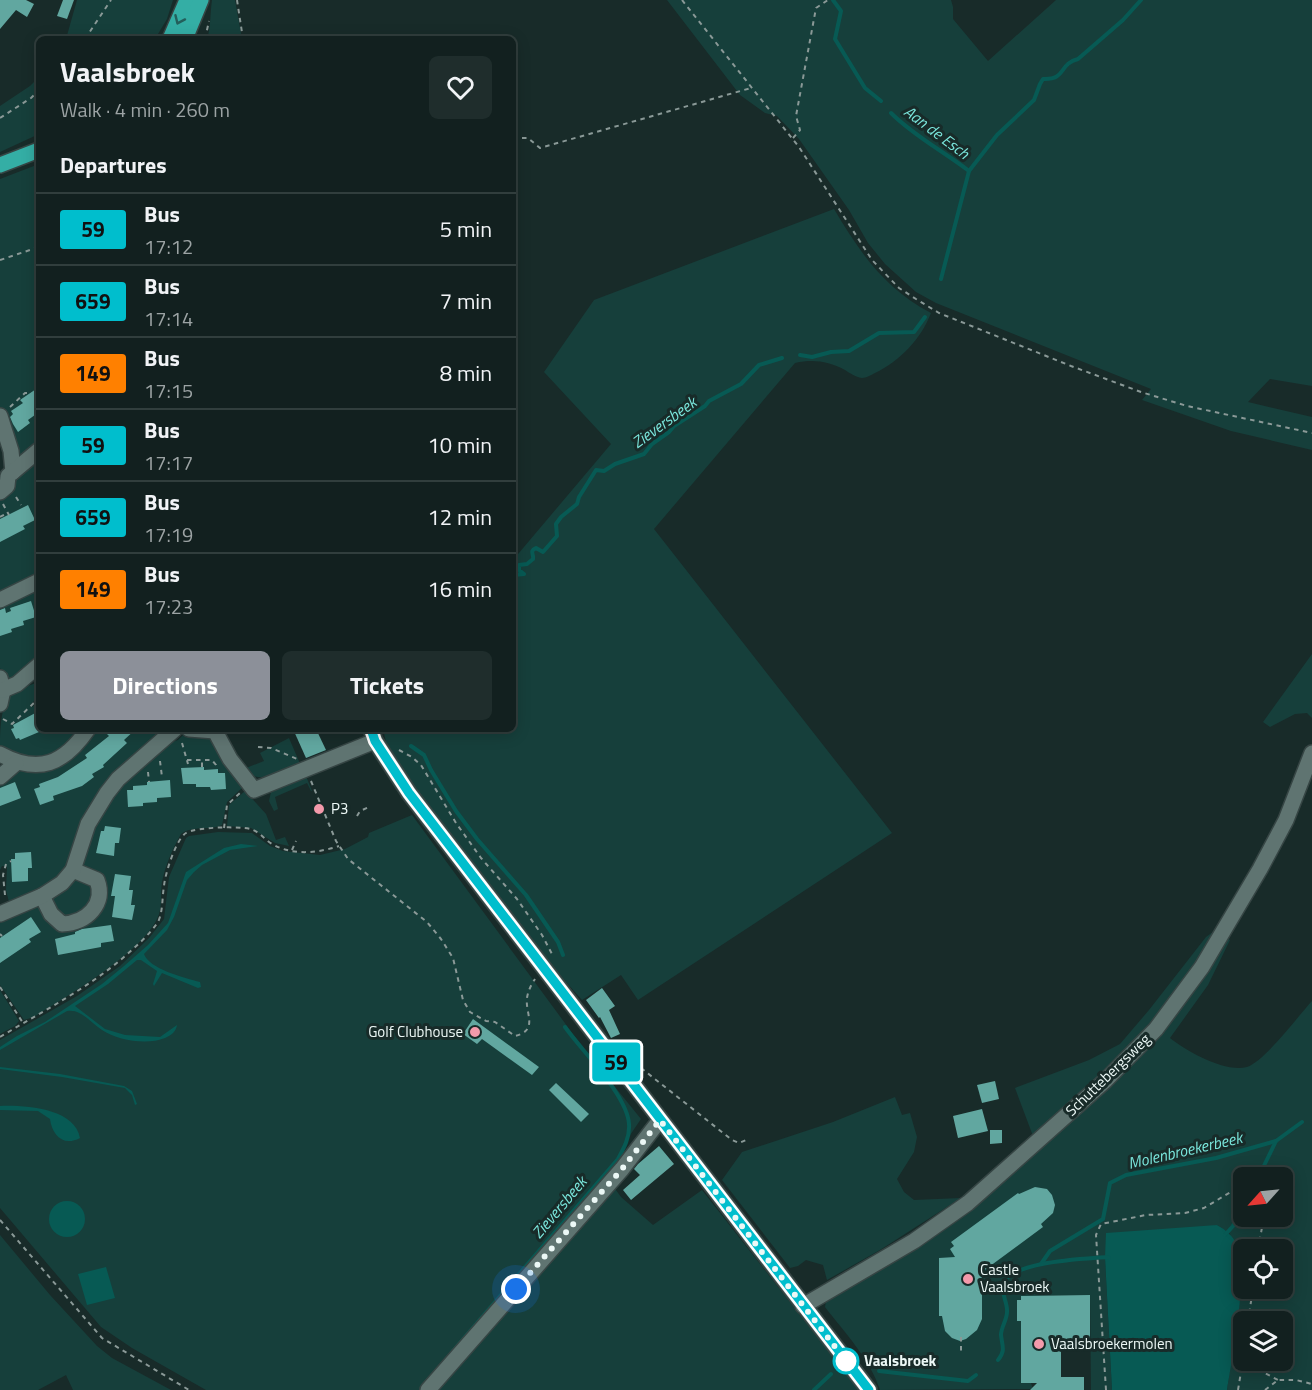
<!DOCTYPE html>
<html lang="en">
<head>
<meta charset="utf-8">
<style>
  :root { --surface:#12201f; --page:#1f2d2c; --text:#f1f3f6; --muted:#9ca3a4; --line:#313e3d; --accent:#8c9099 }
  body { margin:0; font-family:"Titillium Web",sans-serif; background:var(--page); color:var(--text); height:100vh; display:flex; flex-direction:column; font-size:22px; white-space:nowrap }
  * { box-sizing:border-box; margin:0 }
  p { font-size:20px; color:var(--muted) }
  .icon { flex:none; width:33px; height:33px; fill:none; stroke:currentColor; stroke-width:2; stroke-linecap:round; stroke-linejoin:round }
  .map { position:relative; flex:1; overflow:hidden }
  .side { position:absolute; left:36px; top:36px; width:480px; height:696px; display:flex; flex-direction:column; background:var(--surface); border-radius:9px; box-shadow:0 3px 15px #0003,0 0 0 2px var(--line) }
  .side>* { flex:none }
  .badge { padding:0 12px; border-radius:4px; font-size:21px; line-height:39px }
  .needle { width:39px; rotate:243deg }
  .controls { position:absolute; left:1233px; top:1167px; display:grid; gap:12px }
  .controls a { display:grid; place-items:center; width:60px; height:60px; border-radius:9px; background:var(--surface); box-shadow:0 3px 15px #0003,0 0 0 2px var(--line); font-size:30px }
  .you { position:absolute; width:30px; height:30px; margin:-15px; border:4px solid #fff; border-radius:50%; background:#1a73e8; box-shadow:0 0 0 9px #1a73e833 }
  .map>.badge { position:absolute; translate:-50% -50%; box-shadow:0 0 0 3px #fff }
  h2 { padding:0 24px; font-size:22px; line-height:54px }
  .round { display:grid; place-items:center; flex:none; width:63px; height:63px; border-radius:9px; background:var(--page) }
  .head { display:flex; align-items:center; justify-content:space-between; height:102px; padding:0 24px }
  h1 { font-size:28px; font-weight:700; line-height:45px }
  .action { display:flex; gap:12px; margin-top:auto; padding:12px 24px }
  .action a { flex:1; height:69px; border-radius:9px; background:var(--accent); color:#fff; font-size:24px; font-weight:700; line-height:69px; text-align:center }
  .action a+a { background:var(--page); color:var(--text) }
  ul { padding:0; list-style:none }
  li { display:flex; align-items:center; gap:18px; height:72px; padding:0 24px; border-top:2px solid var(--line) }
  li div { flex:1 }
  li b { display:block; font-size:22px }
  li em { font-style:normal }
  li .badge { min-width:66px; font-weight:700; text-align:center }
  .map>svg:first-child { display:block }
  .green { fill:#163f3b; fill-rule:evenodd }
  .water { fill:#075a54 }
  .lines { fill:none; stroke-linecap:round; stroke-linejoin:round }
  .stream { stroke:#075a54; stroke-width:4 }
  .building { fill:#61a7a0 }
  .minor-casing { stroke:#364544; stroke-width:18 }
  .major-casing { stroke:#364544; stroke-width:18 }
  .path { stroke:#8a9997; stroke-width:2; stroke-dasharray:4.5 4.5; stroke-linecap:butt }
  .minor { stroke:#5f7471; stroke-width:15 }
  .major { stroke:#34aea5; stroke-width:15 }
  .oneway { stroke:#235f5b }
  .line-casing { stroke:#fff; stroke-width:14 }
  .line { stroke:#00becd; stroke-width:9 }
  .walk { stroke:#ecf8f6; stroke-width:6; stroke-dasharray:0 10.8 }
  .poi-dot { fill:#f39aab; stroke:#182b29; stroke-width:2 }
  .stop-dot { fill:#fff; stroke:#00becd; stroke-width:3 }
  .labels { text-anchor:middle; stroke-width:6; stroke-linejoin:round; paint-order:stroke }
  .poi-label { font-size:15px; fill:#ecf8f6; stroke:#182b29; text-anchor:start }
  .street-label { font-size:15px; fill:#ecf8f6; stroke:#182b29 }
  .stop-label { font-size:15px; font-weight:bold; fill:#ecf8f6; stroke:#182b29; text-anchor:start }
  .water-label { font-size:16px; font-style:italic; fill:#7ae6dc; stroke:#182b29 }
</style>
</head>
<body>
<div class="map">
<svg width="1312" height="1390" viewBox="0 0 1312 1390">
  <rect width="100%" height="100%" fill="#182b29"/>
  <g class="green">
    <path d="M77 0H173L167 19 155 39H66Z"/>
    <path d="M212 0H235L242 39H207C211 26 210 13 212 0Z"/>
    <path d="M667 0H951L953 7V19L988 61 1056 0H1312V386L1270 379 1248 402 1312 417V450L1231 431 1142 400 1151 389 936 303 916 292 885 264 868 243 849 210 799 139 777 116 765 113 740 95Z"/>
    <path d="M39 77V134L0 152V106L30 86Z"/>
    <path d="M39 164V447L16 466 0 409V179Z"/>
    <path d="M834 209C861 254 884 288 931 313 921 339 900 361 875 373 871 375 866 378 862 378 855 377 850 373 845 370 828 361 813 359 795 363L654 529 892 833 638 1000 621 975 582 1000 557 972 433 813 387 746 383 729H513V560L611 444 544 372 594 300Z"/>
    <path d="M39 453V578L0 597V496L12 479Z"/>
    <path d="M39 584V663L11 681 5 678 0 668V603Z"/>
    <path d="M1312 654V718L1307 713 1295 714 1270 727 1263 722Z"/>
    <path d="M39 682V696L30 705 32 707 39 701V729H79L80 735 44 760 0 750C0 732 0 704 12 693 20 688 31 685 39 682Z"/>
    <path d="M92 729H167L126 767 57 882 9 902 6 890 7 867 2 866 0 870V779L15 768H35Z"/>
    <path d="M184 734H200L212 739 242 788 227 802 222 825C209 831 193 825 181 834 173 848 165 866 162 882 160 894 163 908 157 919 140 954 67 996 34 1017L24 1020 0 985V918L35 902 57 924 101 900 79 868 97 813 131 775 145 767 144 761 165 744 178 740Z"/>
    <path d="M289 738 301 766C273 768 257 793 238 761L241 759 246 768 264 761 260 753Z"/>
    <path d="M306 776 312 791H311L307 783 275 797 278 809 274 811 269 801 271 792Z"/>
    <path d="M245 791 266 814 276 840 285 837 289 846 275 843 251 828 227 826 229 805Z"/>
    <path d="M412 815 581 1045 641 1119 626 1141 613 1186 621 1197 653 1225 702 1190 859 1390H206L132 1348 101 1327 0 1208V1040L77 996 120 966 149 938 164 919 169 877 186 838 189 836 218 832 252 833 270 846 283 851 320 855 345 849 368 837 369 833Z"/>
    <path d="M72 875 90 878 95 904 62 921 48 897Z"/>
    <path d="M1217 929 1230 940 1208 985 1170 1038C1186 1051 1225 1073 1247 1067 1265 1061 1298 1016 1312 1001V1390H1227L1242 1276 1230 1234 1217 1225 1105 1258 1112 1390H1091L1090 1295 1022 1296 1021 1300H1017V1311L1021 1312V1383H1031L1033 1389 880 1390C870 1359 845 1333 825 1307L826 1301 942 1231 1002 1182 1033 1136 1015 1088 1089 1060 1120 1044 1149 1010 1206 937ZM1244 1178H1282V1216H1244ZM1244 1250H1282V1288H1244ZM1244 1322H1282V1360H1244Z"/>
    <path d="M0 990 19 1021 15 1026 0 1034Z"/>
    <path d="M895 1097 902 1115 910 1113 917 1137 914 1152 897 1179 904 1192 914 1200 961 1198 880 1250 827 1280 823 1265 806 1260 798 1266 790 1268 722 1180 742 1152 833 1122Z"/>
    <path d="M0 1235 50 1295 97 1346 112 1358 171 1390H73L66 1375 38 1390H0Z"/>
  </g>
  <g class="water">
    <path d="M241 844 258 846 230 850 202 865 194 872 187 880 174 917 167 930 144 954C149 969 185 978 200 982L201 987 198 988 162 973 154 986 153 984 157 971 141 960H137L108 984 75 1006 105 1029 125 1035 160 1037 177 1025C176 1031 172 1035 165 1038 148 1045 118 1041 102 1030 92 1024 81 1008 67 1011L0 1050V1047L17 1036 45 1022 102 984 124 966 148 945 168 923 186 872 224 848Z"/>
    <path d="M0 1067 60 1074 124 1086 132 1091 137 1104 135 1105 132 1095 125 1088 62 1077 0 1069Z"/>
    <path d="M0 1106C24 1105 75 1108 80 1138 63 1147 52 1135 50 1119L38 1111 0 1110Z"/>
    <circle cx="67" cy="1219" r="18"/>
    <path d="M1217 1225C1226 1230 1232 1235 1237 1245 1249 1272 1232 1358 1227 1390H1112L1105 1258 1106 1233Z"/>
    <path d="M106 1267 115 1298 87 1305 78 1274Z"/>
  </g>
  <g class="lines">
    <g class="stream">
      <path d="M833 0 841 11 835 39 865 88 881 101"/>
      <path d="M891 113C914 136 943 151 969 171"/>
      <path d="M941 279 969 171 997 135 1034 100 1040 84 1043 79C1067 80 1058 64 1078 59L1123 20 1141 0"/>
      <path d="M800 355 812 357 831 352 849 351 879 333 914 332 925 317"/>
      <path d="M513 575 524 574 519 570V565L527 564 533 559C534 554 529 551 536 548L543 552 557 536 556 524 561 517 577 504 579 497 596 470 604 471 615 464 644 454 652 444 669 432 674 426 705 406 709 401 741 384 759 365 782 358"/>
      <path d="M411 746 424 755 431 770 456 811 477 839 526 895 558 942 563 955"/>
      <path d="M1258 1178 1276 1141"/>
      <path d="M1225 1235 1233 1226 1244 1205"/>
      <path d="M1041 1264 1050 1251 1103 1219 1110 1183 1126 1175 1216 1158 1276 1141 1302 1122"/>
      <path d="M452 1352 618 1159C624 1148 630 1137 629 1124 627 1095 582 1051 565 1027"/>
      <path d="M998 1360C1006 1351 1002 1345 1001 1335 1001 1327 1007 1320 1007 1312 1008 1303 1001 1294 1003 1285 1009 1261 1085 1259 1107 1257L1109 1258"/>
      <path d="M879 1371 968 1381 976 1375"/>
      <path d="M814 1390 831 1374"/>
    </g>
  </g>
  <g class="building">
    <path d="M0 0H26L34 4 27 17 16 10 0 29Z"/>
    <path d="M63 0H74L67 19 57 16Z"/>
    <path d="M39 387V412L28 420 30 423 18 432 13 424 10 417 13 414 11 411 23 403 20 400Z"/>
    <path d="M28 505 35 520 23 526 25 529 0 542V519Z"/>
    <path d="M31 601 36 617 23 621 24 625 11 629 12 632 0 636V610L5 608 6 613 11 611 10 608Z"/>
    <path d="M39 711V732L20 740 19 738 16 739 11 729 14 728 13 725Z"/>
    <path d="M112 729H136L124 740 127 743 103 765 104 767 92 774 94 777 82 786 53 796 54 800 40 805 34 789 40 787 39 784 58 777 87 758 85 755 109 736 107 734Z"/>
    <path d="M293 729H316L326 750 306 758Z"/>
    <path d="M204 767V770L218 769V773H225L226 789 211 790 210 787H196V784H183L181 768Z"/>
    <path d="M170 780 171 797 157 798V802L143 803V806L128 807 127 790H133V786L147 785V782Z"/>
    <path d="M15 782 21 798 0 806V788Z"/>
    <path d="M105 826 121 828 119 843H115L114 856 96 853 101 831H104Z"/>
    <path d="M31 852 32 868H28V881L12 882 11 859H15V853Z"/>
    <path d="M115 874 131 876 129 890H133L131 905H135L132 920 112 917 115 896H111Z"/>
    <path d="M31 917 41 932 29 939 31 942 0 963V938Z"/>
    <path d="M111 925 114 941 101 943V947L58 955 55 939 75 934V932L82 929Z"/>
    <path d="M602 988 615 1006 609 1010 620 1034 611 1038 600 1017 599 1018 586 1000Z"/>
    <path d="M473 1019 539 1067 532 1075 482 1039 477 1044 463 1034Z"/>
    <path d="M995 1081 999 1099 982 1103 977 1085Z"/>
    <path d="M556 1083 589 1114 581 1122 549 1090Z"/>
    <path d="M982 1109 988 1131 958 1138 953 1116Z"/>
    <path d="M990 1130H1002V1143L990 1144Z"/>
    <path d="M659 1146 674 1164 631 1200 623 1190 640 1175 634 1169 638 1164Z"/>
    <path d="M1035 1187 1047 1189 1052 1195 1055 1205 1053 1213 1041 1224 1043 1227 982 1272V1319L977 1330 966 1339 960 1341 952 1338 945 1331 942 1316H939V1258L955 1257 950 1249 954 1246 951 1242 1018 1193 1019 1194Z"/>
    <path d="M1090 1295V1342L1061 1343V1377H1084V1390H1030L1037 1383H1021V1321H1017V1300H1021V1296Z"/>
  </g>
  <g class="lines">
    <g class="minor-casing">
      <g id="minor">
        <path d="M0 416 11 451 13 472"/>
        <path d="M0 492 7 486 8 476 39 450"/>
        <path d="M0 600 39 581"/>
        <path d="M0 678 3 690 0 704"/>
        <path d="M3 690 17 684 39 665"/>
        <path d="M189 729 215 731 230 759 254 790 375 741"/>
        <path d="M371 729 375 741 409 793 869 1390"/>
        <path d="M0 754C39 775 64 764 88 729"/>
        <path d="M0 777 16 763"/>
        <path d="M42 896 51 914 62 924C87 923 106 904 97 880L73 870"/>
        <path d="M0 914 42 896 62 883 73 870 88 824 107 793 118 779 175 729"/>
        <path d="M803 1306 914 1241 968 1203 1105 1081 1156 1029 1202 967 1260 869 1286 820 1312 753"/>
        <path d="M428 1390 622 1169 660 1120"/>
      </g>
    </g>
    <g class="major-casing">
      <g id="major">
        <path d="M170 39 187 0"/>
        <path d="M185 39 201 0"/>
        <path d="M0 165 39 150"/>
      </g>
    </g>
    <g class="path">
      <path d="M237 0 243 39"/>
      <path d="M682 0 799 147 872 260 899 288 916 299 939 313 1071 366 1141 392 1187 406 1312 433"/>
      <path d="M85 39 111 0"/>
      <path d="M205 39 209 21"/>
      <path d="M0 118 31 98 39 90"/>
      <path d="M513 138H528L540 148 751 88"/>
      <path d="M793 138 800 130 796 116 816 8 828 0"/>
      <path d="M0 260 39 247"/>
      <path d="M10 407 25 393H30"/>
      <path d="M37 482 35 479 39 474"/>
      <path d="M16 497 21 505"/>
      <path d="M3 504 9 515"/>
      <path d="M0 517 7 513"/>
      <path d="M3 719 12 724 39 698"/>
      <path d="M104 729 108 732"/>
      <path d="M182 743 188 764"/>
      <path d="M258 747 271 748 297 759"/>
      <path d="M399 750 412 757 421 765 456 823 481 858 517 899 542 935 552 954"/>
      <path d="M187 760H212L216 765V769"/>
      <path d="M160 761 162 777"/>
      <path d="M202 767V760"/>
      <path d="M148 772 149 782"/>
      <path d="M311 781 336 841 348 859 427 922 441 939 453 958 463 1000 470 1012 486 1021 495 1022 515 1036C539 1030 525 1014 527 998 528 991 531 985 535 979"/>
      <path d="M357 816 360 811 369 807"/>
      <path d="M224 828 227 805 240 793"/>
      <path d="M292 850 296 841"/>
      <path d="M5 895 3 875 6 864 11 861"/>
      <path d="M0 934 2 936"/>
      <path d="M0 987 23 1023"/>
      <path d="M0 1037C46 1009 93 986 133 949 142 941 151 932 158 922 163 912 162 898 164 886 165 874 176 839 186 833 196 827 239 826 250 829 259 831 265 840 272 844 293 856 318 853 339 846"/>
      <path d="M641 1068 732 1140 739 1143 746 1140"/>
      <path d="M0 1220 102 1338 189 1390"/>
      <path d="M1258 1250 1264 1216"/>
      <path d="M1248 1322 1253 1288"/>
      <path d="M961 1337V1352"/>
      <path d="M1242 1361 1278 1380"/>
      <path d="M1106 1390 1096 1235 1101 1224 1146 1215 1185 1213 1204 1208 1239 1187 1244 1189"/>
      <path d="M1238 1390 1244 1354"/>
      <path d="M1265 1390 1278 1380H1296L1312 1384"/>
    </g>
    <use href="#minor" class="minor"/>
    <use href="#major" class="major"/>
  </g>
  <defs><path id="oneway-chevron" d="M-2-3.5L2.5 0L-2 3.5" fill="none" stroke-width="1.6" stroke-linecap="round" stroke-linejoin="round" transform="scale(1.5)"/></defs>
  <use class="oneway" href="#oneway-chevron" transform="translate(179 20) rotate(114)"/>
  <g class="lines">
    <g class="line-casing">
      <path id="line" d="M371 729 375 741 409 793 869 1390"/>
    </g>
    <use href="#line" class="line"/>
    <path class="walk" d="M516 1289 622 1169 660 1120 846 1361"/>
  </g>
  <g class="poi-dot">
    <circle cx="319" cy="809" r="6"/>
    <circle cx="475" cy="1032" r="6"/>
    <circle cx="968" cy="1279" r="6"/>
    <circle cx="1039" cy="1344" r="6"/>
  </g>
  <circle class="stop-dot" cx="846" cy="1361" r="12"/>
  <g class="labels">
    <g class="poi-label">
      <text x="331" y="814">P3</text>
      <text x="463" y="1037" text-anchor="end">Golf Clubhouse</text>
      <text x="980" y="1275">Castle<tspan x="980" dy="17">Vaalsbroek</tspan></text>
      <text x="1051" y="1349">Vaalsbroekermolen</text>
    </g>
    <g class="street-label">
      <text transform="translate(1108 1075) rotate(-44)" y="5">Schuttebergsweg</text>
    </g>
    <g class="stop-label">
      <text x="864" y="1366">Vaalsbroek</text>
    </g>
    <g class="water-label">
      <text transform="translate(937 132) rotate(37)" y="6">Aan de Esch</text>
      <text transform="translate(664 422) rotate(-36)" y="6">Zieversbeek</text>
      <text transform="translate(1185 1150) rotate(-13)" y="6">Molenbroekerbeek</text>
      <text transform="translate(559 1207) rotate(-50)" y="6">Zieversbeek</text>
    </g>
  </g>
</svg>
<div class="controls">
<a><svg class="needle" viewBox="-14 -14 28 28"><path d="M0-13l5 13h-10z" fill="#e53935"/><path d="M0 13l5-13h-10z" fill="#9ca3a4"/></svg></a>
<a><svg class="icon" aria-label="locate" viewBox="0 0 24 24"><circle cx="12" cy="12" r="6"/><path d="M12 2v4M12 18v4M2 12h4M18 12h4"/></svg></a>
<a><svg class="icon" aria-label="layers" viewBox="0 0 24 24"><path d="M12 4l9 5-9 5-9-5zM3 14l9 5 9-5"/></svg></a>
</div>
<div class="you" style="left:516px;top:1289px"></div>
<b class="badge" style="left:616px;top:1062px;background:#00becd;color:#111">59</b>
<section class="side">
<div class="head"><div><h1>Vaalsbroek</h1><p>Walk · 4 min · 260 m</p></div><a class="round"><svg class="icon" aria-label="heart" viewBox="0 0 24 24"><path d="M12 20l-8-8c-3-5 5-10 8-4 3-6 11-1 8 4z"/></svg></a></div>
<h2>Departures</h2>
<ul>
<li><span class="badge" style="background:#00becd;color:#111">59</span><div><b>Bus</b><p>17:12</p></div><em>5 min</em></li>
<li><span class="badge" style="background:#00becd;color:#111">659</span><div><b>Bus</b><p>17:14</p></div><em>7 min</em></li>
<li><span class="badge" style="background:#ff8000;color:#111">149</span><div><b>Bus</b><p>17:15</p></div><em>8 min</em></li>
<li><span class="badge" style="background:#00becd;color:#111">59</span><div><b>Bus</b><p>17:17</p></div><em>10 min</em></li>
<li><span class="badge" style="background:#00becd;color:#111">659</span><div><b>Bus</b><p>17:19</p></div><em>12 min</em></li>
<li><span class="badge" style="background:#ff8000;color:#111">149</span><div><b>Bus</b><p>17:23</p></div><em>16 min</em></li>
</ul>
<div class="action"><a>Directions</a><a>Tickets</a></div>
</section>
</div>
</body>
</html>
